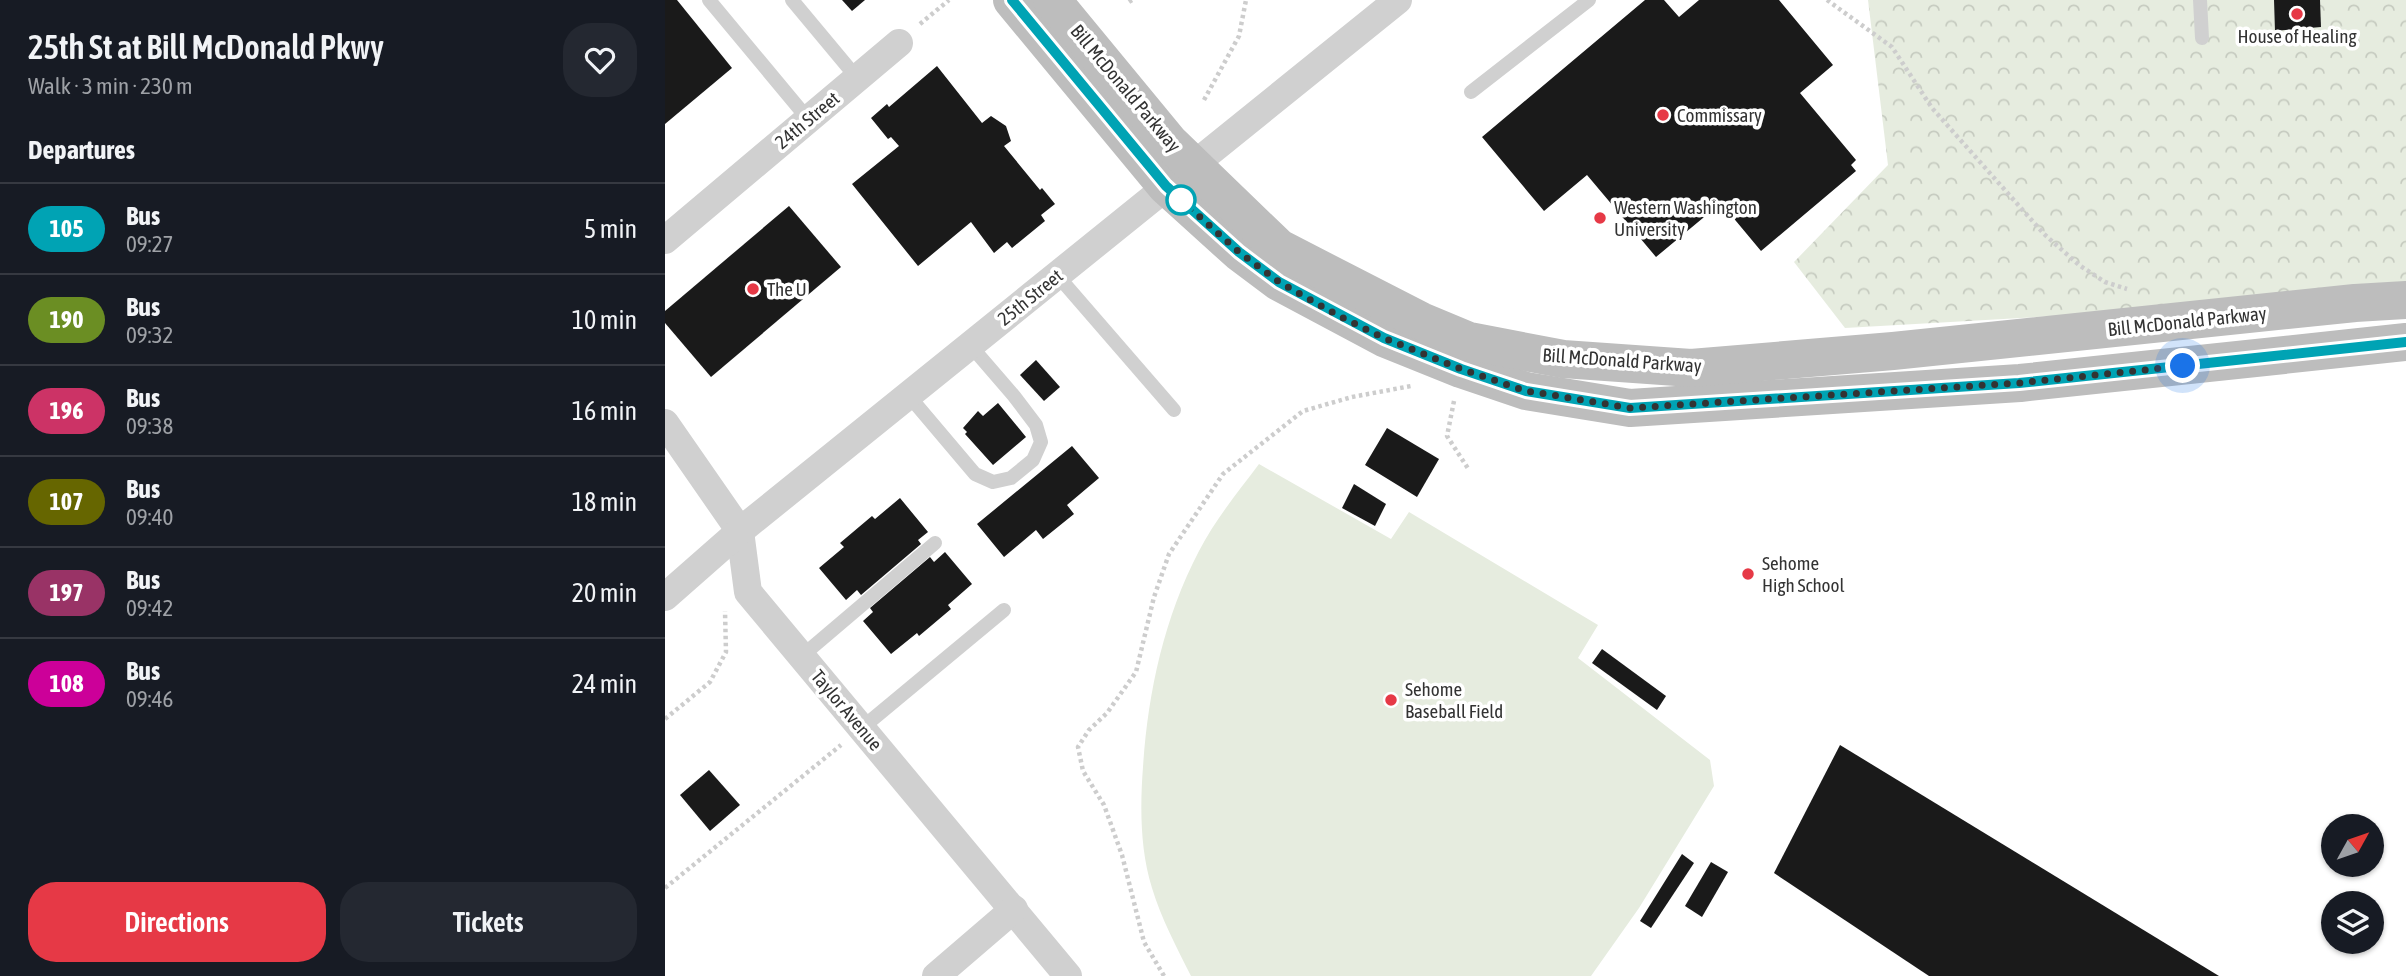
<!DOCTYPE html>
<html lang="en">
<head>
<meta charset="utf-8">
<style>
  :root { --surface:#171b24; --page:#242831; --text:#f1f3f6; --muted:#9ea1a6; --line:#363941; --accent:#e63946 }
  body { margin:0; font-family:"Asap Condensed",sans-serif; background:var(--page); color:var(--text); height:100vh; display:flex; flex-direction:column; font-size:26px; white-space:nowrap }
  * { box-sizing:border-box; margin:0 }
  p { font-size:23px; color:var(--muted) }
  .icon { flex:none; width:38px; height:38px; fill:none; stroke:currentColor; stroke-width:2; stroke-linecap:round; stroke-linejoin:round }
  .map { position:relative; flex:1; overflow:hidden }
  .drawer { display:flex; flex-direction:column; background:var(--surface); width:665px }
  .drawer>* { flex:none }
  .badge { padding:0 14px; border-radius:23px; font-size:24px; line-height:46px }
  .needle { width:46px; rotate:50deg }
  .controls { position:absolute; left:1656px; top:814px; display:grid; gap:14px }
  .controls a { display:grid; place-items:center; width:63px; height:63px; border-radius:50%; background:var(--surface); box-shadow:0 2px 5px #0004; font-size:35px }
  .you { position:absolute; width:35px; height:35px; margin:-18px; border:5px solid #fff; border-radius:50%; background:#1a73e8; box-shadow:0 0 0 10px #1a73e833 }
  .map>.badge { position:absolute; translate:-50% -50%; box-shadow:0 0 0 4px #fff }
  h2 { padding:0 28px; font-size:26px; line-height:63px }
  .round { display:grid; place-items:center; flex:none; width:74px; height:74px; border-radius:28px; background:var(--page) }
  .head { display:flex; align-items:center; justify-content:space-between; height:119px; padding:0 28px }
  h1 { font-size:33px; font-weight:600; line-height:52px }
  .primary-button { display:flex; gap:14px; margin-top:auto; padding:14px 28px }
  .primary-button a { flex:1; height:80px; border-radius:28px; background:var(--accent); color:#fff; font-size:28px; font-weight:600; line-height:80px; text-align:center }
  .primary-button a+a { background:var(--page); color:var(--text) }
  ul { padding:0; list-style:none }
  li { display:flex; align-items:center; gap:21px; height:91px; padding:0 28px; border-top:2px solid var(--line) }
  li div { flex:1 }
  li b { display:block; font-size:26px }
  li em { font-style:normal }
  li .badge { min-width:77px; font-weight:700; text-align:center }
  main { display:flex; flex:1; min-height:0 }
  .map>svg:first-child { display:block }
  .forest { fill:url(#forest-crowns) }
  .pitch { fill:#e6ecdf }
  .building { fill:#1a1a1a }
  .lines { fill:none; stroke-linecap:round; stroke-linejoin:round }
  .path { stroke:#cdcdcd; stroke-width:4.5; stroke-dasharray:3.5 3.5; stroke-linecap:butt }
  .service { stroke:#d0d0d0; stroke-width:14 }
  .minor { stroke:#d0d0d0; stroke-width:28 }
  .secondary { stroke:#bdbdbd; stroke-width:38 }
  .line-casing { stroke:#fff; stroke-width:16 }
  .line { stroke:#00a3b4; stroke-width:10 }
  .walk { stroke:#333; stroke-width:7; stroke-dasharray:0 12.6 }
  .poi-dot { fill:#e63946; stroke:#fff; stroke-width:2.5 }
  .stop-dot { fill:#fff; stroke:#00a3b4; stroke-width:3.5 }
  .labels { text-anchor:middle; stroke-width:7; stroke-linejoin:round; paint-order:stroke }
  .poi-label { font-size:19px; fill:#333; stroke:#fff; text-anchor:start }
  .street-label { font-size:19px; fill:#333; stroke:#fff }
</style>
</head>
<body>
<main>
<section class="drawer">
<div class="head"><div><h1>25th St at Bill McDonald Pkwy</h1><p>Walk · 3 min · 230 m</p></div><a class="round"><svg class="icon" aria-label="heart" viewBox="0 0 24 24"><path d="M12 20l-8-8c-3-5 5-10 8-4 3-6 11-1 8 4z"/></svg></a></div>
<h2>Departures</h2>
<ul>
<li><span class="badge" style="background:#00a3b4;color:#fff">105</span><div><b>Bus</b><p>09:27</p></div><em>5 min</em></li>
<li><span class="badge" style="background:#6b8e23;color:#fff">190</span><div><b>Bus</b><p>09:32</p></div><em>10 min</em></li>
<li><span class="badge" style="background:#c36;color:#fff">196</span><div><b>Bus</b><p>09:38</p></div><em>16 min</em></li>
<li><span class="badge" style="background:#660;color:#fff">107</span><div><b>Bus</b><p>09:40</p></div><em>18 min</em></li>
<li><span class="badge" style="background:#936;color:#fff">197</span><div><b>Bus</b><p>09:42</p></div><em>20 min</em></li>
<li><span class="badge" style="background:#c09;color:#fff">108</span><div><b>Bus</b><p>09:46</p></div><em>24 min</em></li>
</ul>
<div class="primary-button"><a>Directions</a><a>Tickets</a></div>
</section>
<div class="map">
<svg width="1741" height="976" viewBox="0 0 1741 976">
  <defs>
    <pattern id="forest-crowns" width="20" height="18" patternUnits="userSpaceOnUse" patternTransform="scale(1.75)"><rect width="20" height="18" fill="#e6ecdf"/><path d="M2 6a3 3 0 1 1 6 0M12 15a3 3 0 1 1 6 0" fill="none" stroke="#c6cbc0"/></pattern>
  </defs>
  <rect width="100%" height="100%" fill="#fff"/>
  <path class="forest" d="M1203 0H1741V296L1180 328 1129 262 1223 165Z"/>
  <path class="pitch" d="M594 464 726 539 744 512 933 625 913 658 1045 760 1049 786 974 908 926 976H526C512 948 496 918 487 888 475 850 475 806 478 767 483 692 499 618 534 551 550 520 573 492 594 464Z"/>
  <g class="building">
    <path d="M0 0H12L67 68 0 124Z"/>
    <path d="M177 0H200L187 11Z"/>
    <path d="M980 0H999L1014 17 1034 0H1114L1168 65 1135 93 1191 160 1186 165 1191 171 1096 251 1056 203 991 257 922 175 879 211 817 137Z"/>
    <path d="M1609 0H1655L1656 27 1610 31Z"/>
    <path d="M272 66 317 123 326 116 341 126 346 141 339 146 375 190 377 188 390 204 376 215 380 221 347 248 342 242 329 253 306 222 253 266 187 184 234 146 226 137 223 139 206 118 222 104 224 107Z"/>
    <path d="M124 206 176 267 46 377 0 323V311Z"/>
    <path d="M371 360 395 387 379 401 355 375Z"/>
    <path d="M333 403 361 437 328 465 300 434 302 432 298 428 313 411 318 416Z"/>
    <path d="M722 428 774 459 752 497 700 465Z"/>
    <path d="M407 446 434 478 402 505 409 514 378 539 371 530 339 557 312 524Z"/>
    <path d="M689 484 721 504 710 526 677 508Z"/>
    <path d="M235 498 263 532 253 540 256 544 196 595 192 590 181 600 154 568 179 547 175 543 207 516 210 519Z"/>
    <path d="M280 552 307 584 283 605 286 609 254 636 252 633 226 654 198 621 208 612 205 608 265 557 269 562Z"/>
    <path d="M937 649 1001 696 992 710 927 663Z"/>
    <path d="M1175 745 1554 976H1264L1109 873Z"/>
    <path d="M44 770 75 805 45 831 15 795Z"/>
    <path d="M1017 854 1029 863 986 928 975 921Z"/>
    <path d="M1046 862 1063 872 1037 917 1020 906Z"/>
  </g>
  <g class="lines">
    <g class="path">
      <path d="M1162 0 1227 47 1267 108 1379 234 1414 265 1440 282 1462 289"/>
      <path d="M464 2 467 0"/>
      <path d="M255 24 284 0"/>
      <path d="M539 100 574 36 581 0"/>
      <path d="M789 401 782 436 804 470"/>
      <path d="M0 719 45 682 61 652 60 611"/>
      <path d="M0 888 176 745"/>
      <path d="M499 976 479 942 457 855 439 805 418 771 413 747 424 730 442 713 471 672 489 597 504 554 558 474 638 411 687 397 746 386"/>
    </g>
    <g class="service">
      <path d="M44 0 143 119"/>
      <path d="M127 0 192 78"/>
      <path d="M1535 0 1537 38"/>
      <path d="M806 92 924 0"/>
      <path d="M392 275 509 410"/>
      <path d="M244 396 310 474 328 482 346 478 368 460 376 442 371 425 349 396 305 345"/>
      <path d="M137 656 270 543"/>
      <path d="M197 728 339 610"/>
    </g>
    <g class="minor">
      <path d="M0 240 234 43"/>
      <path d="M0 423 75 531 83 592 403 976"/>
      <path d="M0 597 75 531 733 0"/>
      <path d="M271 976 349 909"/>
    </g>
    <g class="secondary">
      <path d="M347 0 501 186 574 252 614 282 719 338 796 369 861 391 965 408 1355 383 1741 342"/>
      <path d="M387 0 505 143 614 248 756 321 804 341 898 359 1026 368 1228 351 1690 303 1741 300"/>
    </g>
  </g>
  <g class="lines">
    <g class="line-casing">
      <path id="line" d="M347 0 501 186 574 252 614 282 719 338 796 369 861 391 965 408 1354 383 1741 342"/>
    </g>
    <use href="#line" class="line"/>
    <path class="walk" d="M516 200 574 252 614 282 674 316 719 338 796 369 861 391 887 395 965 408 1354 383 1518 366"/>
  </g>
  <g class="poi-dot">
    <circle cx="1632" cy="14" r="7"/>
    <circle cx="998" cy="115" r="7"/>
    <circle cx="935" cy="218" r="7"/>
    <circle cx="88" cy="289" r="7"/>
    <circle cx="1083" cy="574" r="7"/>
    <circle cx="726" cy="700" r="7"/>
  </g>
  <circle class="stop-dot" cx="516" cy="200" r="14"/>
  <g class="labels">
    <g class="poi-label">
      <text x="1632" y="43" text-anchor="middle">House of Healing</text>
      <text x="1012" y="122">Commissary</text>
      <text x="949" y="214">Western Washington<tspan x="949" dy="22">University</tspan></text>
      <text x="102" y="296">The U</text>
      <text x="1097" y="570">Sehome<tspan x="1097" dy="22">High School</tspan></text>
      <text x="740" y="696">Sehome<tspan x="740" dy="22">Baseball Field</tspan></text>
    </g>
    <g class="street-label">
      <text transform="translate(461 88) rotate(50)" y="7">Bill McDonald Parkway</text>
      <text transform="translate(142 120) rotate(-40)" y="7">24th Street</text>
      <text transform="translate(365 297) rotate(-39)" y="7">25th Street</text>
      <text transform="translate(1522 321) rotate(-6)" y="7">Bill McDonald Parkway</text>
      <text transform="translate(957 360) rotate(4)" y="7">Bill McDonald Parkway</text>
      <text transform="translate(182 710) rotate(50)" y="7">Taylor Avenue</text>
    </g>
  </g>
</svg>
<div class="controls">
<a><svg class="needle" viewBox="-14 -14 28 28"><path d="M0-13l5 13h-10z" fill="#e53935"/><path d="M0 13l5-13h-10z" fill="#9ea1a6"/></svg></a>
<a><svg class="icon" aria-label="layers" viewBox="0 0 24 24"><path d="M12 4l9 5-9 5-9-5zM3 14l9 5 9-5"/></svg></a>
</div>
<div class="you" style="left:1518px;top:366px"></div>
</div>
</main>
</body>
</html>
